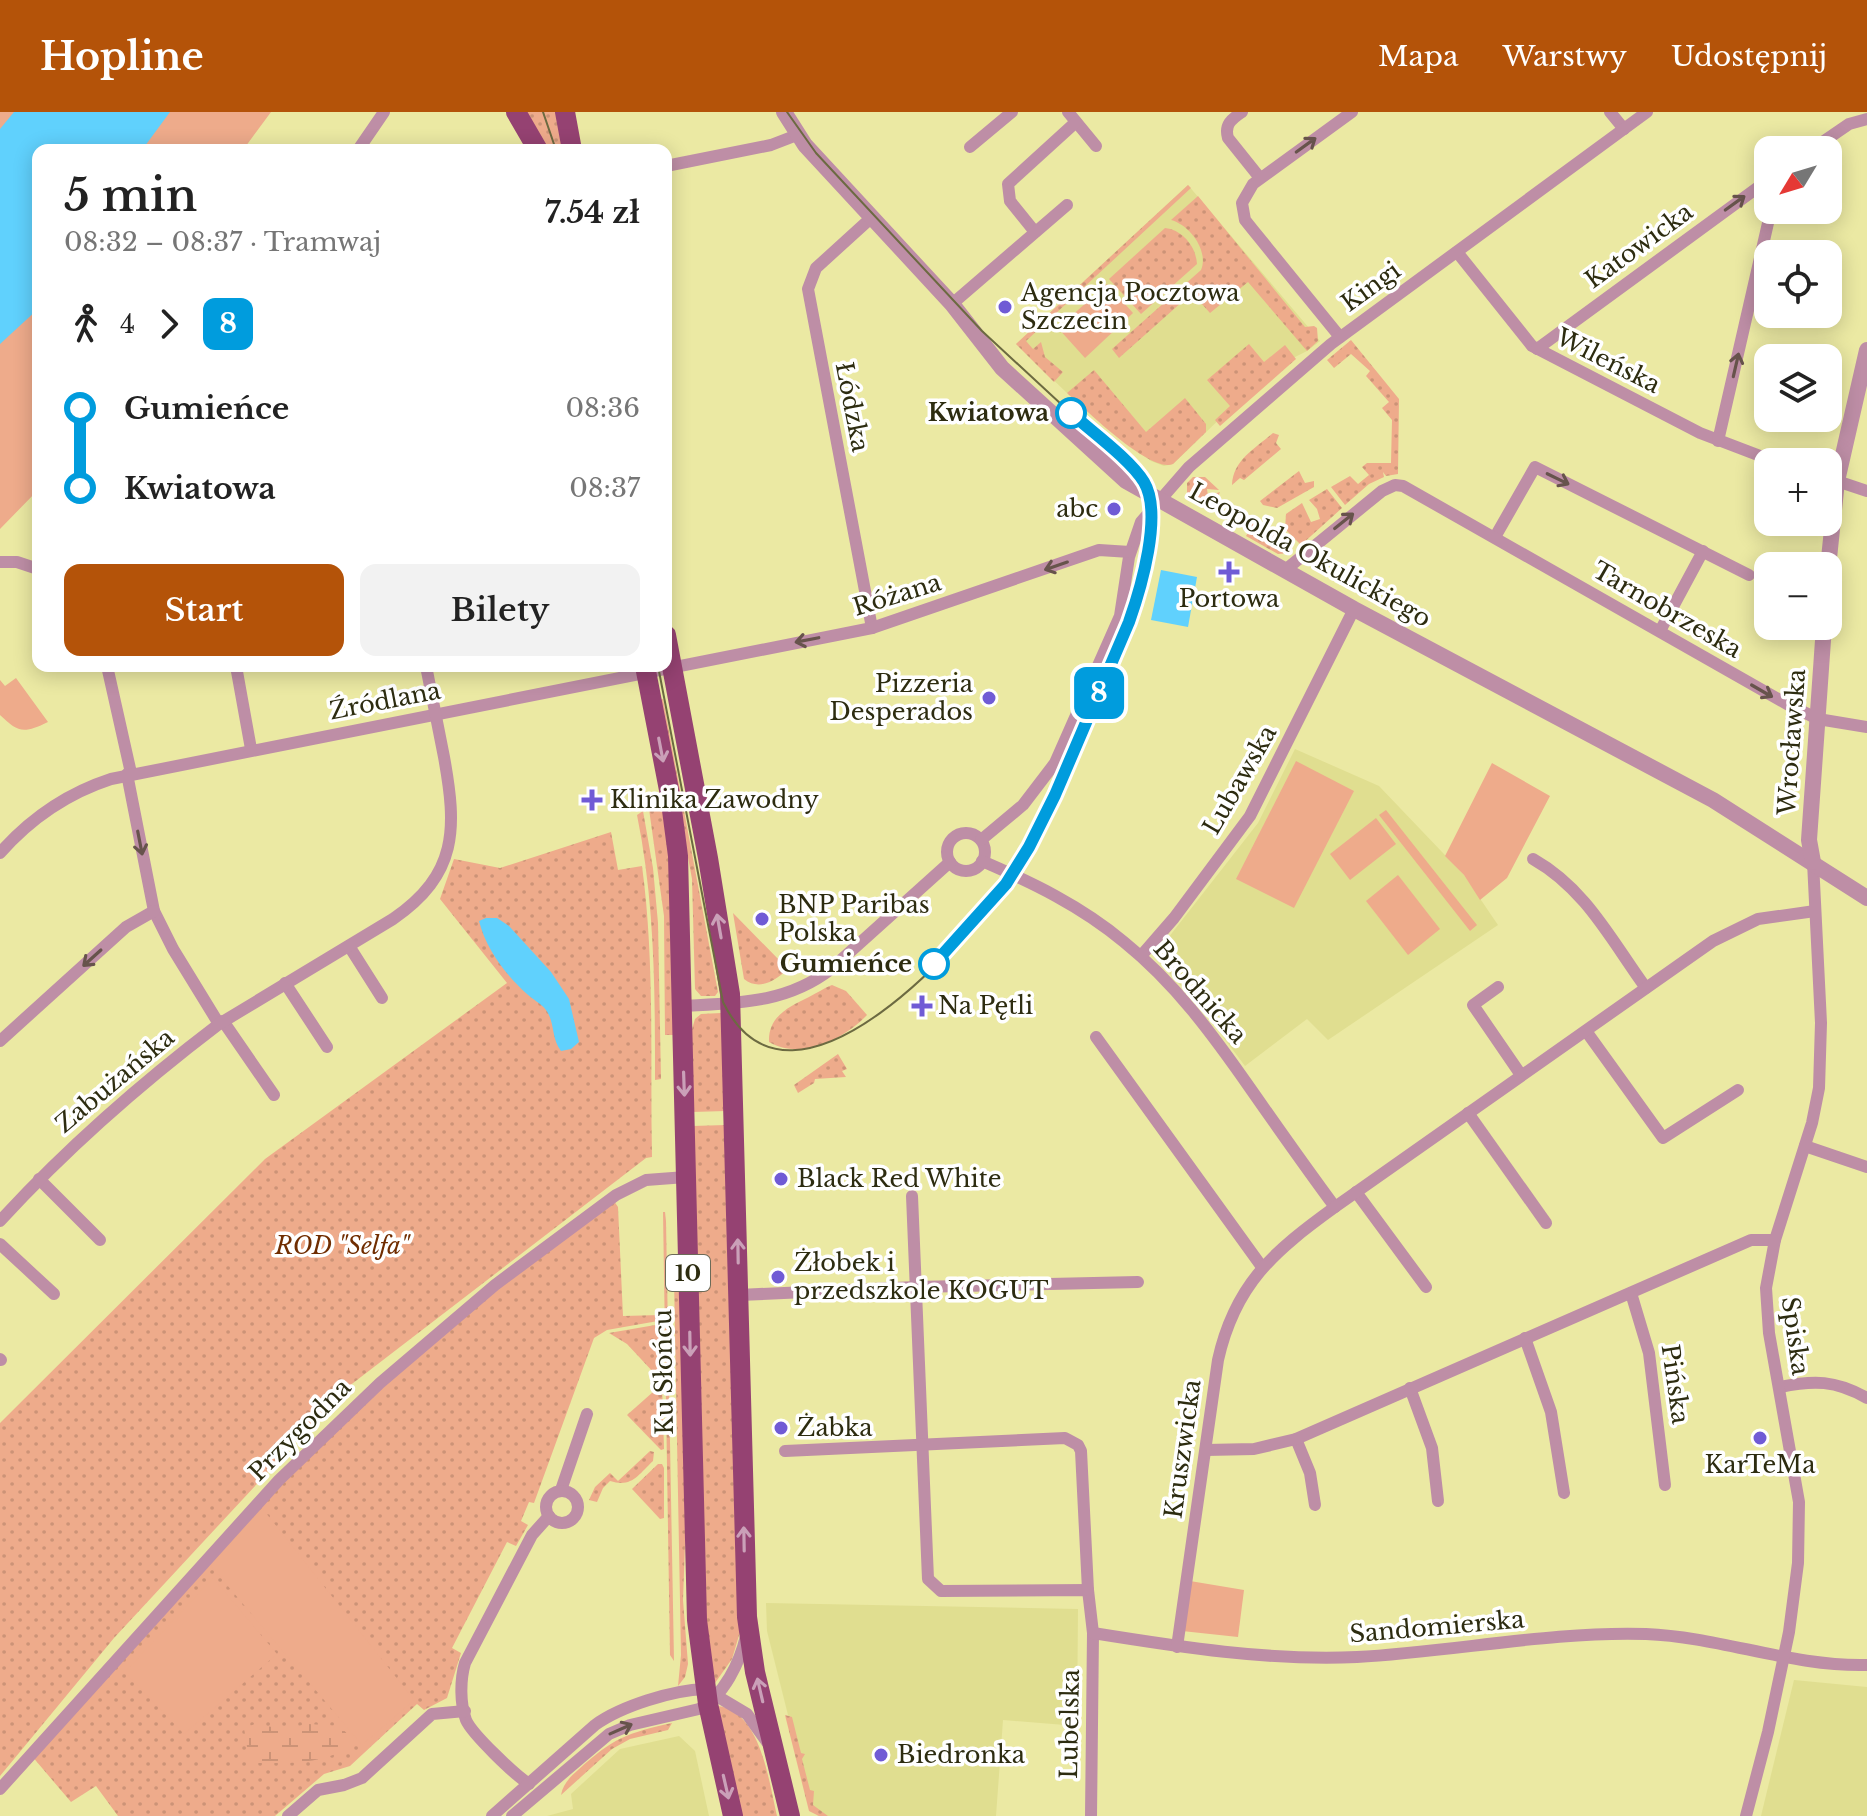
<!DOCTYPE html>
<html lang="pl">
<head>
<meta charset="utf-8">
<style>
  :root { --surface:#fff; --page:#f2f2f2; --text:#222; --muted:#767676; --accent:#b45309 }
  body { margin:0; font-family:"Libre Baskerville",serif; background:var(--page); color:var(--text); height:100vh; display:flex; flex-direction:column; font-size:30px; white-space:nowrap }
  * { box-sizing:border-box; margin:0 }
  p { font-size:26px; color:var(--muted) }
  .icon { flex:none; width:44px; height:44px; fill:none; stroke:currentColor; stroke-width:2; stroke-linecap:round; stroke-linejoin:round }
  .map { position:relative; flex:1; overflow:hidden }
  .panel { position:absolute; left:32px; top:32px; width:640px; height:528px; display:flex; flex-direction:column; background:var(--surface); border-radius:16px; box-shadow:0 4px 20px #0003 }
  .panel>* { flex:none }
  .badge { padding:0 16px; border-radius:12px; font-size:28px; line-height:52px }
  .needle { width:52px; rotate:232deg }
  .controls { position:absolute; left:1754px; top:24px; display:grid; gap:16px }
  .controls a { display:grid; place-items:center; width:88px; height:88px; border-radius:16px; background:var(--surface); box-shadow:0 4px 20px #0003; font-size:40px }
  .map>.badge { position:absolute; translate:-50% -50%; box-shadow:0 0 0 4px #fff }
  .legs { display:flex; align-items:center; gap:12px; height:88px; padding:0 32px; font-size:26px }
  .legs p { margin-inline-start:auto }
  .head { display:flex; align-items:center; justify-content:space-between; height:136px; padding:0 32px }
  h1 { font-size:44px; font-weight:600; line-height:60px }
  .primary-button { display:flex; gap:16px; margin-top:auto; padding:16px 32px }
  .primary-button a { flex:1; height:92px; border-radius:16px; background:var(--accent); color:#fff; font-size:32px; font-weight:600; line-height:92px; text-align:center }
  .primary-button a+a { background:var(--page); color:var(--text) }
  ul { padding:0 32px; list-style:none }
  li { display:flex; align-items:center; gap:28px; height:80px; font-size:30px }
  li i { display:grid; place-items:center; width:12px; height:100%; margin:0 10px; background:currentColor }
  li i::after { content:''; width:20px; height:20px; margin:-10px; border:6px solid; border-radius:50%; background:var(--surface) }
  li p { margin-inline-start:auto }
  li:first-child i { background:linear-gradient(#0000 50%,currentColor 0) }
  li:last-child i { background:linear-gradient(currentColor 50%,#0000 0) }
  header { display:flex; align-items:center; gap:48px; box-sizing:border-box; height:112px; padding:0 40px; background:var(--accent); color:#fff }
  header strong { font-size:38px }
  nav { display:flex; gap:44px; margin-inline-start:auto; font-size:28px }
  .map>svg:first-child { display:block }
  .built { fill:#e0de90 }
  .grass { fill:url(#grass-dots) }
  .wetland { fill:url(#wetland-marsh) }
  .park { fill:#eeab8b }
  .water { fill:#60d1fd }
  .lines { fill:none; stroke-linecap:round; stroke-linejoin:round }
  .minor { stroke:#be8ea6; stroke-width:12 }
  .tertiary { stroke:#be8ea6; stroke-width:16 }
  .primary { stroke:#954272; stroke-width:20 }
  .tram { stroke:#6c6a41; stroke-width:2 }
  .oneway { stroke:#67534c }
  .oneway2 { stroke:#caa0b8 }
  .line-1-casing { stroke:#fff; stroke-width:18 }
  .line-1 { stroke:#009cdd; stroke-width:12 }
  .poi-dot { fill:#705bd5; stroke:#fff; stroke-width:3 }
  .stop-1-dot { fill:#fff; stroke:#009cdd; stroke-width:4 }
  .labels { text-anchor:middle; stroke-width:7; stroke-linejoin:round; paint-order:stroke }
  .shield { fill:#fff; stroke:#6c6b58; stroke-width:2 }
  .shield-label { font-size:22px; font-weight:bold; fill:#2d2c10 }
  .street-label { font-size:24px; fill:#2d2c10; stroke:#fff }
  .poi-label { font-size:24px; fill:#2d2c10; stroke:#fff; text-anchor:start }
  .stop-label { font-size:24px; font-weight:bold; fill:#2d2c10; stroke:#fff; text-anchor:end }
  .park-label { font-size:24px; font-style:italic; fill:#702d01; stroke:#fff }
</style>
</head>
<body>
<header>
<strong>Hopline</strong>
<nav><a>Mapa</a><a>Warstwy</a><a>Udostępnij</a></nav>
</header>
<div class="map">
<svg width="1867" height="1704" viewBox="0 0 1867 1704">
  <defs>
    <pattern id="grass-dots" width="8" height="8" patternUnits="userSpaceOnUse" patternTransform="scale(2)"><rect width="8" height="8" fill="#eeab8b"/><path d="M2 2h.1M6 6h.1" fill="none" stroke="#cc9377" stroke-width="1.8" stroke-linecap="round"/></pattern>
    <pattern id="wetland-marsh" width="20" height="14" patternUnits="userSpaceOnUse" patternTransform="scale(2)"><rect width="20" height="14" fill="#eeab8b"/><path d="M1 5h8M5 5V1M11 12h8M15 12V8" fill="none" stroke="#cc9377"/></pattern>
  </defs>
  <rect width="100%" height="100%" fill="#ebe9a3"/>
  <g class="built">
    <path d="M1188 73 1320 229 1307 239 1293 246 1231 296 1173 352 1164 354 1151 349 1123 329 1067 281 1016 232Z"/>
    <path d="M1295 637 1379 674 1464 763 1498 813 1328 928 1307 907 1245 954 1202 897 1154 844 1258 711Z"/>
    <path d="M766 1491 1078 1497 1077 1614 1003 1608 996 1704H818L811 1695 767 1519Z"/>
    <path d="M1794 1568 1867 1575V1704H1761Z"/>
    <path d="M679 1624 695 1639 709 1704H547L573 1697 571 1682 620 1637Z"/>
  </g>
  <g class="grass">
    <path d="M525 0H558L565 38H547Z"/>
    <path d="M1188 73 1191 76 1026 229 1033 237 1041 230 1045 245 1063 260 1054 270 1016 232Z"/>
    <path d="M1198 84 1305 215 1314 214 1317 216 1318 229 1307 239 1248 170 1210 201 1192 181 1119 246 1112 237 1201 158C1209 139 1190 113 1171 108Z"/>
    <path d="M1165 116C1183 118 1196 135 1197 152L1141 202 1109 167Z"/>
    <path d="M1351 228 1399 287 1398 362 1386 364 1383 360 1384 365 1369 372 1345 393 1331 375 1350 364 1358 372 1369 363 1362 355 1367 351H1391L1392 308 1382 296 1389 290 1366 264 1370 259 1351 242 1334 256 1327 248Z"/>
    <path d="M1249 232 1264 250 1285 233 1296 247 1220 314 1215 308 1230 294 1207 268Z"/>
    <path d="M1094 258 1146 320 1185 286 1206 312V320L1173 352C1151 362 1085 297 1067 281Z"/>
    <path d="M1273 321 1279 323 1276 331 1281 337 1244 368 1240 366 1232 373C1233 348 1256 336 1273 321Z"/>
    <path d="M1299 359 1305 371 1314 369V375L1277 396 1263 393 1260 389Z"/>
    <path d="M1193 365H1205L1219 378 1207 377 1208 384 1220 380 1211 400 1187 384V371Z"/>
    <path d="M1327 377 1342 396 1301 433 1285 417 1286 402 1302 391 1311 410 1320 407 1317 397 1309 388Z"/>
    <path d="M1259 407 1260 408 1291 441 1278 442 1246 424 1249 419 1244 415 1252 408Z"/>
    <path d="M663 587 718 880 715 884H701L695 877 692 767 659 588Z"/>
    <path d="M664 695 669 730 676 923H665L664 804 649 697Z"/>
    <path d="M643 699 653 756 658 811 661 967 655 968C655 879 655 791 637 703Z"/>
    <path d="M611 720 618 758 642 754C655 850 650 948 652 1045L646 1046 344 1278 114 1526 0 1664V1311L265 1047 507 871 440 787 454 747 500 756Z"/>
    <path d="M733 801 782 851 790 855C778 867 760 880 744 867Z"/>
    <path d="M832 873 846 879 867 903C844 927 802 949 769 930 768 904 789 895 809 885 817 881 824 876 832 873Z"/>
    <path d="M721 901 726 999 692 1000 690 924 695 907 701 902Z"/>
    <path d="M838 942 847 957 842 959 846 965 815 967 814 971 798 981 794 973Z"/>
    <path d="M726 1013 740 1520 732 1547 715 1571 712 1570 704 1519 692 1014Z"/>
    <path d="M612 1086 618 1095 623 1204 661 1203 658 1209 607 1218 594 1226 534 1391 529 1390 521 1409 528 1413 516 1434 507 1430 452 1536 461 1541 447 1586 424 1598 417 1592 350 1654 324 1662 275 1704H118L96 1674 71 1690 31 1643 197 1458 380 1271Z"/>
    <path d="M663 1100H665L666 1109 674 1549 670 1543Z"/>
    <path d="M674 1166H681L686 1405 683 1488 688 1552 685 1565 678 1574 681 1543Z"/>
    <path d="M661 1212 662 1263 654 1261 627 1232 609 1221Z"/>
    <path d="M662 1272 664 1337 661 1338 627 1303Z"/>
    <path d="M650 1339 654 1340 653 1349C638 1363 632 1376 610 1369L603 1376 597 1390 589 1388 595 1375 610 1361 618 1369Z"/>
    <path d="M658 1352H662L664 1356V1406L660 1407 632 1377Z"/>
    <path d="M718 1594C761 1599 769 1671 777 1704H740Z"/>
    <path d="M785 1603 792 1605 801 1641 805 1642 802 1647 810 1678 814 1679 813 1693 828 1704H819L809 1699Z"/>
    <path d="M672 1611 668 1618 630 1627 612 1637 561 1683C563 1672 570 1665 578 1658 613 1626 627 1621 672 1611Z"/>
  </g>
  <path class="wetland" d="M255 1612 283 1617 308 1612 340 1614 352 1627C339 1654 280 1651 255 1651L249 1647 244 1616Z"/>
  <g class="park">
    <path d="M0 0H271L243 38H38V378L0 417Z"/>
    <path d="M1107 172 1133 201 1085 246 1058 216Z"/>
    <path d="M16 566 48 610C22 623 17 619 0 603V568L5 574Z"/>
    <path d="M1296 649 1354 679 1294 796 1236 767Z"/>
    <path d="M1492 651 1550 684 1507 766 1480 788 1464 763 1445 744Z"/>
    <path d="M1386 698 1477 813 1470 819 1379 703Z"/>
    <path d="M1376 706 1396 732 1350 768 1330 742Z"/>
    <path d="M1398 763 1440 817 1408 843 1366 789Z"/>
    <path d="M262 1396 414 1588 362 1633 211 1454Z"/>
    <path d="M213 1466 277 1542 184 1622 125 1560Z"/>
    <path d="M1190 1469 1244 1478 1238 1525 1182 1519Z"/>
  </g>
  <g class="water">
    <path d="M14 0H170L142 38H38V197L0 232V17Z"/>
    <path d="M1161 458 1197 465 1188 515 1151 508Z"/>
    <path d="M486 806H497L509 814 551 860 569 887 579 930 571 937 561 939C551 926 555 910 546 898 541 891 533 888 527 882 505 862 486 837 479 809Z"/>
  </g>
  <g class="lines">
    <g class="minor">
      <path d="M1068 0 1096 34"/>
      <path d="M1242 0C1232 7 1224 12 1228 26L1260 66"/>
      <path d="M1610 0 1624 17"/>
      <path d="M970 35 1012 0"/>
      <path d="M358 38 384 0"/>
      <path d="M1811 38 1849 12 1867 7"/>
      <path d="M671 53 771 33 797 23"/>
      <path d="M871 106 816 156 808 177 872 516"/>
      <path d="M1035 120 1010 89 1008 72 1076 10"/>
      <path d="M1457 140 1532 234 1700 321 1776 350"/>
      <path d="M952 192 1067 93"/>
      <path d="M1340 225 1253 118 1245 108 1242 91 1253 72 1352 0"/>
      <path d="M1537 237 1768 68"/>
      <path d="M1718 329 1771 98"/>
      <path d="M1828 366 1867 379"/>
      <path d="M1495 425 1535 355 1749 463"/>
      <path d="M0 450H17L38 457"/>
      <path d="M1284 459 1382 379 1395 373 1403 374 1787 592 1818 607 1867 615"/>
      <path d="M1660 519 1703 439"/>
      <path d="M107 554 131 661"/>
      <path d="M236 554 251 637"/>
      <path d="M127 662 154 799 173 837 219 912"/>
      <circle cx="966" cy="740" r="19"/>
      <path d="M981 728 1023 693 1055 651 1120 504 1129 445 1141 410 1189 355 1331 232 1647 0"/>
      <path d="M0 741C30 707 68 681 111 667L872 516 1099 438 1130 440"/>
      <path d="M1533 747C1586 777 1611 828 1646 876"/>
      <path d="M982 749C1033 771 1081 794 1124 830 1175 871 1213 923 1250 976 1278 1016 1306 1056 1335 1095"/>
      <path d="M349 834 382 886"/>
      <path d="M1141 844 1174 806 1250 704 1354 497"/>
      <path d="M285 871 327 935"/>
      <path d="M1498 875 1473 893 1521 963"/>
      <path d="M682 894C735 891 786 892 831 857L950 750"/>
      <path d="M223 909 274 983"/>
      <path d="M1586 919 1663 1026 1738 978"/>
      <path d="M1096 925 1262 1155"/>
      <path d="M0 929 126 815 154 799"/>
      <path d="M1468 1001 1546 1111"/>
      <path d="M1805 1034 1867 1055"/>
      <path d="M39 1067 100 1128"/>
      <path d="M1356 1080 1426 1175"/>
      <path d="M912 1084 928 1467 941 1479 1088 1478 1093 1521 1091 1704"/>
      <path d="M0 1109C67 1036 140 972 219 912L393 807C458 762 457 717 444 645 438 614 432 584 426 554"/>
      <path d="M0 1132 54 1182"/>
      <path d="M1631 1181 1649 1241 1665 1373"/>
      <path d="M739 1183 916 1175 1138 1170"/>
      <path d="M1525 1226 1551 1300 1564 1381"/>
      <path d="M0 1247 1 1248"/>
      <path d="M1780 1275C1814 1268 1835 1268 1867 1286"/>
      <path d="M1410 1276 1432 1336 1438 1389"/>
      <path d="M1296 1327 1310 1361 1315 1393"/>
      <path d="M1206 1338 1254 1337 1296 1327 1751 1128H1775"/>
      <path d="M785 1339 1065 1326 1078 1333 1081 1339 1088 1478"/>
      <path d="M561 1378 587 1302"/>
      <circle cx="562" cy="1395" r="16"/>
      <path d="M1093 1521C1180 1535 1268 1549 1357 1545 1453 1540 1550 1519 1646 1522 1721 1525 1792 1555 1867 1553"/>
      <path d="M1177 1535 1218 1248C1235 1172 1274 1139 1335 1095L1713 829 1758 807 1815 799"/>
      <path d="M529 1672C515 1663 472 1622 466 1608 460 1592 460 1568 465 1551L532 1423 549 1404"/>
      <path d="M0 1677 279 1368 380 1271 495 1173 616 1083 646 1068 686 1065"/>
      <path d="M288 1704 318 1678 344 1673 362 1666 432 1602 465 1599"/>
      <path d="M492 1704 595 1613C621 1594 673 1578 705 1577L747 1602 767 1630"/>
      <path d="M512 1704 609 1622 630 1613 699 1597C724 1584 740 1550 746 1524"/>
      <path d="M1746 1704 1768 1620 1789 1520 1798 1451 1799 1390 1769 1221 1766 1176 1775 1128 1812 1011 1819 976 1821 911 1813 750"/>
    </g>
    <g class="tertiary">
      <path d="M784 0 805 33 952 192 1002 256 1126 369 1354 497 1713 688 1867 786"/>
      <path d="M1828 456 1837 369 1867 238"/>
      <path d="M1813 750 1809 728 1824 514"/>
    </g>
    <g class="primary">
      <path d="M516 0 538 38"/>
      <path d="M565 0 572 38"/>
      <path d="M666 523 708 746 730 882 747 1505 755 1560 790 1704"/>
      <path d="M645 554 670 683 678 744 697 1508 708 1592 733 1704"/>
    </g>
    <g class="tram">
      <path d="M543 0 556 38"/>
      <path d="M658 554 723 890C792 1032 976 822 1018 753 1064 677 1094 591 1129 510 1142 474 1162 401 1142 367L982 219 816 41 787 0"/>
    </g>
  </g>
  <defs><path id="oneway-shaft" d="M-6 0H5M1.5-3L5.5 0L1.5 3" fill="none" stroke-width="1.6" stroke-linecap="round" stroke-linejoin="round" transform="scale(2)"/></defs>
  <g class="oneway">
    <use href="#oneway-shaft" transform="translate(1306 33) rotate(-36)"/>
    <use href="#oneway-shaft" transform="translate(1735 91) rotate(-36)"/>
    <use href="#oneway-shaft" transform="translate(1736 253) rotate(-77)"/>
    <use href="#oneway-shaft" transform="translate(1558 367) rotate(26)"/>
    <use href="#oneway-shaft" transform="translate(1344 409) rotate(-39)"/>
    <use href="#oneway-shaft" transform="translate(1056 454) rotate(161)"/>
    <use href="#oneway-shaft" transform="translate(807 528) rotate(169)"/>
    <use href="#oneway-shaft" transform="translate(1762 579) rotate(30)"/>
    <use href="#oneway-shaft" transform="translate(140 731) rotate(79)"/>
    <use href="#oneway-shaft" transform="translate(92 846) rotate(138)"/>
    <use href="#oneway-shaft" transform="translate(621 1617) rotate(-24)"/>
  </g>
  <g class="oneway2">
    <use href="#oneway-shaft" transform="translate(661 638) rotate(79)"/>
    <use href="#oneway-shaft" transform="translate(719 814) rotate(-100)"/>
    <use href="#oneway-shaft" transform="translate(684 972) rotate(88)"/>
    <use href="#oneway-shaft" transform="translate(738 1139) rotate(-91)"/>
    <use href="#oneway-shaft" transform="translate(690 1232) rotate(89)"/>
    <use href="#oneway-shaft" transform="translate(744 1427) rotate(-91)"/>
    <use href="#oneway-shaft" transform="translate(760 1578) rotate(-103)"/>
    <use href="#oneway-shaft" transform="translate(726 1675) rotate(77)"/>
  </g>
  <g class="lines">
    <g class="line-1-casing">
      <path id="line-1" d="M934 852 1006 772 1029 735 1055 683 1129 510C1141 476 1163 402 1144 370 1131 348 1091 319 1071 301"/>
    </g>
    <use href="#line-1" class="line-1"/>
  </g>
  <g class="poi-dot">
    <circle cx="1005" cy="195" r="8"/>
    <circle cx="1114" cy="397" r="8"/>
    <path d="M1225 448h8v8h8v8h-8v8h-8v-8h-8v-8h8z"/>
    <circle cx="989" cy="586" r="8"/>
    <path d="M588 676h8v8h8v8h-8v8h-8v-8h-8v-8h8z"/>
    <circle cx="762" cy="807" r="8"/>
    <path d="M918 882h8v8h8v8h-8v8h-8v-8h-8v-8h8z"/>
    <circle cx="781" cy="1067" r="8"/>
    <circle cx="778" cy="1165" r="8"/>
    <circle cx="781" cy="1316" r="8"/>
    <circle cx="1760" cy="1326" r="8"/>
    <circle cx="881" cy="1643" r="8"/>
  </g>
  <g class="stop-1-dot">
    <circle cx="1071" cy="301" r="14"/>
    <circle cx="934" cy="852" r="14"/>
  </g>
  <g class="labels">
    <rect class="shield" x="666" y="1143" width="44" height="36" rx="6"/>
    <g class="shield-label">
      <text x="688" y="1169">10</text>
    </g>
    <g class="street-label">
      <text transform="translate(1639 134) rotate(-36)" y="8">Katowicka</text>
      <text transform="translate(1371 175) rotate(-36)" y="8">Kingi</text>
      <text transform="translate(1608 249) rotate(27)" y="8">Wileńska</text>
      <text transform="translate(852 295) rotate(79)" y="8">Łódzka</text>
      <text transform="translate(1310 443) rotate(29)" y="8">Leopolda Okulickiego</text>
      <text transform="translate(897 483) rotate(-17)" y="8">Różana</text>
      <text transform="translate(1667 498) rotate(30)" y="8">Tarnobrzeska</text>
      <text transform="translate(385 589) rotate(-11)" y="8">Źródlana</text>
      <text transform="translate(1792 630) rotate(-86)" y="8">Wrocławska</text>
      <text transform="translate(1240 668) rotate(-60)" y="8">Lubawska</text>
      <text transform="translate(1200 880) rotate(49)" y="8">Brodnicka</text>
      <text transform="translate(115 969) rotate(-40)" y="8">Zabużańska</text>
      <text transform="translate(1795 1224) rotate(82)" y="8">Spiska</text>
      <text transform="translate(664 1260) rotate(-91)" y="8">Ku Słońcu</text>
      <text transform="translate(1675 1272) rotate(82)" y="8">Pińska</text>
      <text transform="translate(300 1318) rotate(-45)" y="8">Przygodna</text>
      <text transform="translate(1183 1337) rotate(-82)" y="8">Kruszwicka</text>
      <text transform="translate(1437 1515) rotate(-5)" y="8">Sandomierska</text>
      <text transform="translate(1070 1612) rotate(-89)" y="8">Lubelska</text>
    </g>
    <g class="poi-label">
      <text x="1021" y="189">Agencja Pocztowa<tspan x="1021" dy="28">Szczecin</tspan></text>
      <text x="1098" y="405" text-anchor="end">abc</text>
      <text x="1229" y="495" text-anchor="middle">Portowa</text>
      <text x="973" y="580" text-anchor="end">Pizzeria<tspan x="973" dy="28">Desperados</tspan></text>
      <text x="610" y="696">Klinika Zawodny</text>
      <text x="778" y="801">BNP Paribas<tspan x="778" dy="28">Polska</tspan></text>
      <text x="938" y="902">Na Pętli</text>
      <text x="797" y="1075">Black Red White</text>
      <text x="794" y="1159">Żłobek i<tspan x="794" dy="28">przedszkole KOGUT</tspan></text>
      <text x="797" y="1324">Żabka</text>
      <text x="1760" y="1361" text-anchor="middle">KarTeMa</text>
      <text x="897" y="1651">Biedronka</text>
    </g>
    <g class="stop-label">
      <text x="1049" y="309">Kwiatowa</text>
      <text x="912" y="860">Gumieńce</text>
    </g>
    <g class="park-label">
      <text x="342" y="1142">ROD "Selfa"</text>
    </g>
  </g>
</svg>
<div class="controls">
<a><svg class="needle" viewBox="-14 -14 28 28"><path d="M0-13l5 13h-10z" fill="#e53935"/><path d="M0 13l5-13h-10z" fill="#767676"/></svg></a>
<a><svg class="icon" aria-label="locate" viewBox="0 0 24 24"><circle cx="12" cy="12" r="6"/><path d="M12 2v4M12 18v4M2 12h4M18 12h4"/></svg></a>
<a><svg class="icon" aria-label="layers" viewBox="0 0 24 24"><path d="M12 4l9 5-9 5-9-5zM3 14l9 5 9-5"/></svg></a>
<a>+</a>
<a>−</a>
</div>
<b class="badge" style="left:1099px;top:581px;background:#009cdd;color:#fff">8</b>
<section class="panel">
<div class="head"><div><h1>5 min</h1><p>08:32 – 08:37 · Tramwaj</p></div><b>7.54 zł</b></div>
<div class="legs"><svg class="icon" aria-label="walk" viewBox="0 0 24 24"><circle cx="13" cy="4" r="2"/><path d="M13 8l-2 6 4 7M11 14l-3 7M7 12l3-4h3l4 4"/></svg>4<svg class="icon" aria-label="forward" viewBox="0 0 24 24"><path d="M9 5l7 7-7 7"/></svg><b class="badge" style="background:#009cdd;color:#fff">8</b></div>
<ul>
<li><i style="color:#009cdd"></i><b>Gumieńce</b><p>08:36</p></li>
<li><i style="color:#009cdd"></i><b>Kwiatowa</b><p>08:37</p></li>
</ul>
<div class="primary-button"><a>Start</a><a>Bilety</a></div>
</section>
</div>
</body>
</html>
